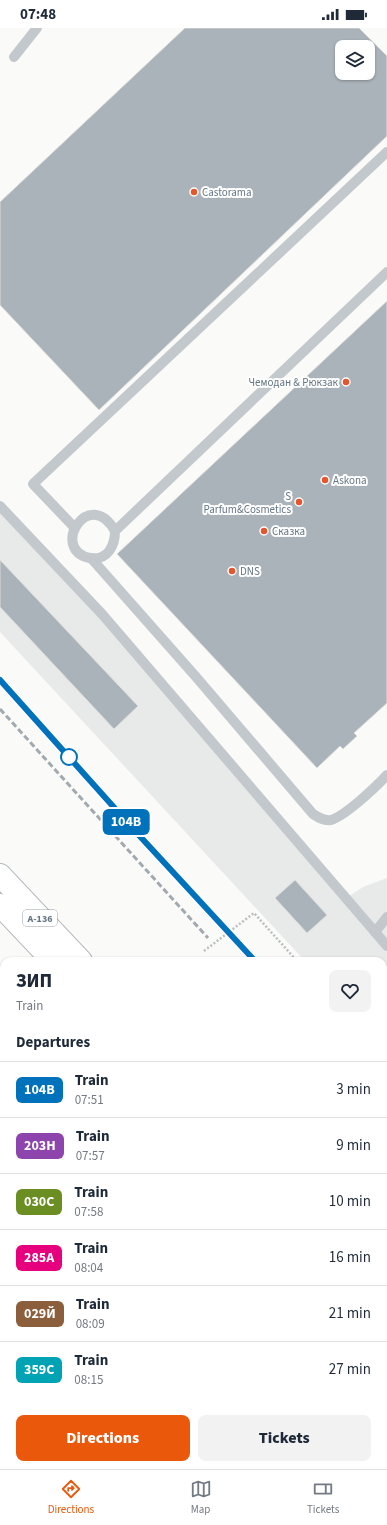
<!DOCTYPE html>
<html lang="en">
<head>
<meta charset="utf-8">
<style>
  :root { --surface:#fff; --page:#f2f2f3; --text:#1f2937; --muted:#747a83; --line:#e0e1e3; --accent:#ea580c }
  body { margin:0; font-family:"Source Sans 3",sans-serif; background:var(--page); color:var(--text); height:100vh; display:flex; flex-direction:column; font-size:15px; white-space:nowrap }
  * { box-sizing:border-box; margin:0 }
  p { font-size:13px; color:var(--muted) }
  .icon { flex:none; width:22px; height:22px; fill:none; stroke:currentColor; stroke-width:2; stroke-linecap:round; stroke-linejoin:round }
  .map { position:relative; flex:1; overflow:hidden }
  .drawer { position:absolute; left:0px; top:929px; width:387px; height:512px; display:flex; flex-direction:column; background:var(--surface); border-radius:12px 12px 0 0; box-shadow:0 1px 3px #0004 }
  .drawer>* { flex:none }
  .badge { padding:0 8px; border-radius:6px; font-size:14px; line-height:26px }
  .controls { position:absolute; left:335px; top:12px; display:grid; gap:8px }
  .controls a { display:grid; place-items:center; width:40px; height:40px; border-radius:8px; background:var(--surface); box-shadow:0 1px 3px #0004; font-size:20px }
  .map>.badge { position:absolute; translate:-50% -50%; box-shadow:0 0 0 2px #fff }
  h2 { padding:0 16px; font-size:15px; line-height:36px }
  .round { display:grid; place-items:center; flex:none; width:42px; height:42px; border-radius:8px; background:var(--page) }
  .headline { display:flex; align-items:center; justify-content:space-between; height:68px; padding:0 16px }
  h1 { font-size:19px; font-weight:800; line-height:30px }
  .action { display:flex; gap:8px; margin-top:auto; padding:8px 16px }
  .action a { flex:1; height:46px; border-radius:8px; background:var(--accent); color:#fff; font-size:16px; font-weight:800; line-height:46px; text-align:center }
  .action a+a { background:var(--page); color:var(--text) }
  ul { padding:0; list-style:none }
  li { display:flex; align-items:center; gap:12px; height:56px; padding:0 16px; border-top:1px solid var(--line) }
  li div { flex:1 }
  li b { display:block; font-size:15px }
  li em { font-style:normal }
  li .badge { min-width:44px; font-weight:700; text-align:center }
  .status { display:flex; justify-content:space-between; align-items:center; height:28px; padding:0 20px; background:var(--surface); direction:ltr }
  .status svg { height:11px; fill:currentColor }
  .tab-bar { display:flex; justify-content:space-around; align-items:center; height:56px; border-top:1px solid var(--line); background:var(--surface); font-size:11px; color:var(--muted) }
  .tab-bar a { display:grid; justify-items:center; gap:2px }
  .tab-bar .current { color:var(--accent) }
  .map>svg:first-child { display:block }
  .built { fill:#e8e9e9 }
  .green { fill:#dadfd7 }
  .building { fill:#aab3b9; stroke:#dcdcda; fill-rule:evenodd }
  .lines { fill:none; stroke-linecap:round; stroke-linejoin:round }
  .secondary-casing { stroke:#b3babf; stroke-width:24 }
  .primary-casing { stroke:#b5babe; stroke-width:24 }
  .path { stroke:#bbbfc2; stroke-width:2.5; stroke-dasharray:2 2; stroke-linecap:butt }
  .service { stroke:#c3c8cc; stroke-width:10 }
  .secondary { stroke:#fff; stroke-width:22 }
  .primary { stroke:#fff; stroke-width:22 }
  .rail { stroke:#a2aab0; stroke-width:3; stroke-dasharray:6 3; stroke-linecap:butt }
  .line-casing { stroke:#fff; stroke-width:9 }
  .line { stroke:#0072bc; stroke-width:6 }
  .poi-dot { fill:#e4572e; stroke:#fff; stroke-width:1.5 }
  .stop-dot { fill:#fff; stroke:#0072bc; stroke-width:2 }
  .labels { text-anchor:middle; stroke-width:4; stroke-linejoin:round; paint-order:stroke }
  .shield { fill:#fff; stroke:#939fa8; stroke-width:1 }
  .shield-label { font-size:10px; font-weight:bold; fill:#657683 }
  .poi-label { font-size:11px; fill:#657683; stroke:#fff; text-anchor:start }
</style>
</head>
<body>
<div class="status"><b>07:48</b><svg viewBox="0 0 49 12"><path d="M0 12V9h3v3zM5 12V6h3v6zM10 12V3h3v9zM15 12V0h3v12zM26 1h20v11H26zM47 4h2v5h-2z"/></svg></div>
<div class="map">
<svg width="387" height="1441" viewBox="0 0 387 1441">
  <rect width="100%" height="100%" fill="#fafaf8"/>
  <g class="built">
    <path d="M0 484 74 558 346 870 363 859 387 850V1022L383 1017V933H305L0 604Z"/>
    <path d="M10 1437H374L378 1441H7Z"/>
  </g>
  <path class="green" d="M383 1352 387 1356V1418L383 1422Z"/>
  <g class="building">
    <path d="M185 0H359L387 28V108L99 382 0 277V174ZM342 19H368V45H342Z"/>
    <path d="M387 273V675L354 705 357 708 343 721 340 718 317 740 117 526Z"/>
    <path d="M0 532 138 678 114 701 0 579Z"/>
    <path d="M295 852 327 887 307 905 275 870Z"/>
  </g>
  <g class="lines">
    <g class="secondary-casing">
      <path id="secondary" d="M0 1348 4 1343"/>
    </g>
    <g class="primary-casing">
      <g id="primary">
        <path d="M0 847 81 933"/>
        <path d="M0 877 53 933"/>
        <path d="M383 1264 387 1268"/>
        <path d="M383 1295 387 1299"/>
      </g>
    </g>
    <g class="path">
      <path d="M204 923 254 885 297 933"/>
      <path d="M383 1030 387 1034"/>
      <path d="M383 1239 387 1243"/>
      <path d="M0 1308 4 1303"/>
    </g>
    <g class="service">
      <path d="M14 29 37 0"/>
      <path d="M0 478 102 586 375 904 387 889"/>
      <path d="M74 499 33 456 387 124"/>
      <path d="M115 503C89 457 49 522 90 530 108 533 115 517 115 503L387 244"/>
      <path d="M91 530 197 650 313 786C319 790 324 793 331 792 345 788 376 759 387 747"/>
      <path d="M375 904 387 918"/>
      <path d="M0 960 4 965"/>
      <path d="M0 1126 4 1130"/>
    </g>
    <use href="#secondary" class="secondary"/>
    <use href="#primary" class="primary"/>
    <g class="rail">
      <path d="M0 652 136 804 255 933"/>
      <path d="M0 681 208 910"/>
      <path d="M383 1070 387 1074"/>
    </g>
  </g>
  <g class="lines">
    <g class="line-casing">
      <path id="line" d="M0 652 136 804 255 933"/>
    </g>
    <use href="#line" class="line"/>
  </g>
  <g class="poi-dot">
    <circle cx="194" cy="164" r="4"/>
    <circle cx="346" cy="354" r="4"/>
    <circle cx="325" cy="452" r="4"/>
    <circle cx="299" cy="474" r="4"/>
    <circle cx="264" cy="503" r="4"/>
    <circle cx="232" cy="543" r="4"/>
  </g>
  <circle class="stop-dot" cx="69" cy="729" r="8"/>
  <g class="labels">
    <rect class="shield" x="23" y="882" width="34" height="16" rx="3"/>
    <g class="shield-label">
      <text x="40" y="894">А-136</text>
    </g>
    <g class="poi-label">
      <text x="202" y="168">Castorama</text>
      <text x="338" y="358" text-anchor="end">Чемодан &amp; Рюкзак</text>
      <text x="333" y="456">Askona</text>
      <text x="291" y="472" text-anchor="end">S<tspan x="291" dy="13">Parfum&amp;Cosmetics</tspan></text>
      <text x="272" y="507">Сказка</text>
      <text x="240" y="547">DNS</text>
    </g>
  </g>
</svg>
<div class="controls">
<a><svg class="icon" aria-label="layers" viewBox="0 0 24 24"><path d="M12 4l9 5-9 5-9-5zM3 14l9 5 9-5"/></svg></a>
</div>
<b class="badge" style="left:126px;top:794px;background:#0072bc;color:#fff">104В</b>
<section class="drawer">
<div class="headline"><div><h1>ЗИП</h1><p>Train</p></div><a class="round"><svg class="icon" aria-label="heart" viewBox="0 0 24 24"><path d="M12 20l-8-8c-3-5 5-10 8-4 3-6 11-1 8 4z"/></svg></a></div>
<h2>Departures</h2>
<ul>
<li><span class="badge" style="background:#0072bc;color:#fff">104В</span><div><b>Train</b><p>07:51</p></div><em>3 min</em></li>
<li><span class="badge" style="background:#8e44ad;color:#fff">203Н</span><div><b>Train</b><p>07:57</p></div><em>9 min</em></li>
<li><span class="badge" style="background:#6b8e23;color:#fff">030C</span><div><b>Train</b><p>07:58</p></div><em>10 min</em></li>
<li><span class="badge" style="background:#e6007e;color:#fff">285А</span><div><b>Train</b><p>08:04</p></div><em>16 min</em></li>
<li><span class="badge" style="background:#8b5e3c;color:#fff">029Й</span><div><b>Train</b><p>08:09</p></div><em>21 min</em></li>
<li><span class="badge" style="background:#00a3b4;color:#fff">359С</span><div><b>Train</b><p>08:15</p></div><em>27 min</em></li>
</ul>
<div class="action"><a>Directions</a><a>Tickets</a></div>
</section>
</div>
<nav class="tab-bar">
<a class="current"><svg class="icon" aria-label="directions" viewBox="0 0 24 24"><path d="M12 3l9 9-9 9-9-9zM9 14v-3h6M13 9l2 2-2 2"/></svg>Directions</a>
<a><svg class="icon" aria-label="map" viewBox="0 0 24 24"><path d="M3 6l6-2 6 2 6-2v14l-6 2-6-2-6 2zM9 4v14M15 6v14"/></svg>Map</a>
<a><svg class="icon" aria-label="tickets" viewBox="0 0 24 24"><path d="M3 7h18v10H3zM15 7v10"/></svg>Tickets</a>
</nav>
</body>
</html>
